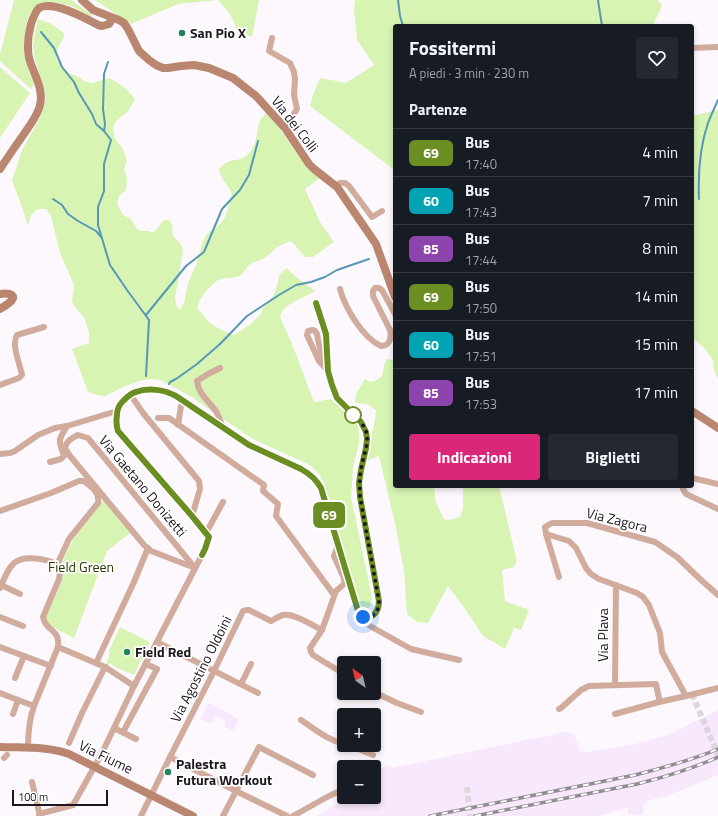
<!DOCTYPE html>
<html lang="it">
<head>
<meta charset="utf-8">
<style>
  :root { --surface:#171b24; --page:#242831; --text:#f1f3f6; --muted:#9ea1a6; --line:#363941; --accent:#db2777 }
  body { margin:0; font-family:"Titillium Web",sans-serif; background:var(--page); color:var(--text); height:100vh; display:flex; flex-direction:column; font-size:15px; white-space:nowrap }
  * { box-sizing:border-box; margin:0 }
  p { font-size:13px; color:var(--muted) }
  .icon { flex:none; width:22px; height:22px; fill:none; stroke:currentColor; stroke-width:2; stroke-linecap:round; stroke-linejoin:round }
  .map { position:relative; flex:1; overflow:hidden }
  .sheet { position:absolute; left:393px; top:24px; width:301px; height:464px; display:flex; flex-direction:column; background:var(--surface); border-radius:4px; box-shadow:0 2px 6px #0003 }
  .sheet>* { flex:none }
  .badge { padding:0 8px; border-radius:6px; font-size:14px; line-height:26px }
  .needle { width:26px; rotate:326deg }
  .controls { position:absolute; left:337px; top:656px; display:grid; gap:8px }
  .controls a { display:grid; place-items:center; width:44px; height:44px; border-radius:4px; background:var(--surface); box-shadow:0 2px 6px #0003; font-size:20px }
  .scale { position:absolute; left:12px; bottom:10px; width:96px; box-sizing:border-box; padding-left:4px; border:2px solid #1d151f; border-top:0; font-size:11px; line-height:14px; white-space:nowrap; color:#1d151f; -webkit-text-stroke:3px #fff; paint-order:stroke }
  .you { position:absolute; width:20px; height:20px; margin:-10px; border:3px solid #fff; border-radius:50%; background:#1a73e8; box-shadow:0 0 0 6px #1a73e833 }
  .map>.badge { position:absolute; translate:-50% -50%; box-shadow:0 0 0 2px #fff }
  h2 { padding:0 16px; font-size:15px; line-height:36px }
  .round { display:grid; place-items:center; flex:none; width:42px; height:42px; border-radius:4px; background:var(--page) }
  .summary { display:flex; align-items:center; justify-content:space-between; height:68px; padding:0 16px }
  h1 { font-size:19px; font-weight:700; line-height:30px }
  .primary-button { display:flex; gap:8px; margin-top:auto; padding:8px 16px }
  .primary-button a { flex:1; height:46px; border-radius:4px; background:var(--accent); color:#fff; font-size:16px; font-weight:700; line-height:46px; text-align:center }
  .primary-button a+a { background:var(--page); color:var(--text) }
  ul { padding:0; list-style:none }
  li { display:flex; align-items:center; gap:12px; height:48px; padding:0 16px; border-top:1px solid var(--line) }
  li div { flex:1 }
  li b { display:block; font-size:15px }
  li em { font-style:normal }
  li .badge { min-width:44px; font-weight:700; text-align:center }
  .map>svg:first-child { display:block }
  .built { fill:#f8e8fd }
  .green { fill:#d7f4b3 }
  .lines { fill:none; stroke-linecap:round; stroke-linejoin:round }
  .stream { stroke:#5698b6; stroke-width:2 }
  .street-tunnel { stroke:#dbd6dc; stroke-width:6; stroke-dasharray:6 3; stroke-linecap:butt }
  .street { stroke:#d1ac9d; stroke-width:6 }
  .secondary { stroke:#ba8670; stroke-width:8 }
  .rail-casing { stroke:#928c93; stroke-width:3.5 }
  .rail { stroke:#fff; stroke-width:2; stroke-dasharray:6; stroke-linecap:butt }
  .line-casing { stroke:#fff; stroke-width:9 }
  .line { stroke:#6b8e23; stroke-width:6 }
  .walk { stroke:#1d151f; stroke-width:4; stroke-dasharray:0 7.2 }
  .poi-dot { fill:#21835b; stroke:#fff; stroke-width:1.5 }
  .stop-dot { fill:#fff; stroke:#6b8e23; stroke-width:2 }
  .labels { text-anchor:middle; stroke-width:3.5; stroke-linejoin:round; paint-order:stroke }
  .poi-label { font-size:14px; font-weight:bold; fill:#1d151f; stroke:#fff; text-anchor:start }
  .street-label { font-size:14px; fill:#1d151f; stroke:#fff }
  .park-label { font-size:14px; fill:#273a02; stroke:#fff }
</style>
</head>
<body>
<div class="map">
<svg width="718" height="816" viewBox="0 0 718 816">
  <rect width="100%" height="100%" fill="#fcf8fd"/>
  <g class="built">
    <path d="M209 703 239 719 233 731 224 726 226 721 216 716 211 724 200 719Z"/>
    <path d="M718 710V775L677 792 671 794V795L646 801V803L643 805V815L628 814V808L614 811V812L598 816H317L348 797H374V781L378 778 375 772 389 764 392 768 566 732 575 736 580 751 588 752 635 744 668 735Z"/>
  </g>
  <g class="green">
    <path d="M14 0H72L75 3 91 14 92 16 90 17C84 13 78 9 72 6 49 0 30 0 26 27 24 37 23 48 25 58 27 67 31 76 34 84L31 89 0 61V54Z"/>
    <path d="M95 0H259L252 37 237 29 230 14 218 0 178 4 131 24Z"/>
    <path d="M355 0H658L662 6 654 23 650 26H395V192H394L393 169 310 106 313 95 320 78 346 83 374 65 357 40 354 8Z"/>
    <path d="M38 19 50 23 64 33V37L58 48 56 57 57 61 69 73 81 78 84 81 92 83 109 78C120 83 128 90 135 99L128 111 115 122 113 130 115 139 123 149 127 160 124 169 127 177 126 190 119 196 117 204 123 215 131 219 137 229 141 231H149L153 233 164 220H169L172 224 173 236 180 243 183 250 175 299 177 307 180 309 184 303 188 283 196 265 198 257 203 241 207 234 220 224 225 217 232 195 229 188 224 181 218 169C221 167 225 163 228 162 238 158 243 161 250 152 261 139 253 122 267 113L278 126 299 157 320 178 305 189 320 222 334 242 313 257H305L294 244 290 241 277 247 265 258 250 264 240 276 232 278H224L216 281 205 292 200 300 197 309C202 312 204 317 208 321 215 327 225 332 234 335L251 324 262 312 263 308 274 295 280 274 286 268 289 270 295 276 315 291 287 306 282 311 280 317 292 344 314 402 331 399 351 417 358 426 359 435V444L353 467 351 497 371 593C372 600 372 605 367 610H363L360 608 357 602 324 483 319 474 310 465 253 439 220 417 192 397 160 380 150 379 139 381 123 387 105 396 96 395 88 392 72 349 89 343V332L84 317 78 311 72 302 74 285 60 253 51 216 46 209H38L31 215 28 226 22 207 12 181 22 150 40 118 46 99 44 89 35 59 33 48 35 31Z"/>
    <path d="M0 67 30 93 0 138Z"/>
    <path d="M718 110V379L714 370 713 360 704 348 692 337V116Z"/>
    <path d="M387 359 395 360V486H434L436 503 444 519 448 520 460 517 463 508V486H500V490L517 561 514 567 502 570 505 601 529 610 521 630 514 628 505 649 483 636 466 610 448 586 428 623 417 622 407 614 404 571 395 523 379 456 366 461 375 420 376 410 367 404 355 403 356 394 365 379C368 381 370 382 374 381 388 376 380 368 387 359Z"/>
    <path d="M103 500 130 533 107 551 74 638 52 627 45 619 61 583 63 575 61 565 73 540Z"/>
    <path d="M120 627 150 642 134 675 117 668 110 663 108 667 105 665 109 657V651Z"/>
  </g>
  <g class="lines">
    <g class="stream">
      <path d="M398 0 400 16 403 26"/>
      <path d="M598 0 602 26"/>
      <path d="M41 32 54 48 62 67 74 82 79 93 92 114 96 124 104 131 111 140 104 164V191L98 207V225L110 265 127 290 149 320 146 376"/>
      <path d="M104 131 105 124 103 109 104 74 108 62"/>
      <path d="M53 199 62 205 68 214 78 221 96 231 102 238"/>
      <path d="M699 199C698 174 700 146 708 123 711 115 715 107 718 100"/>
      <path d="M146 315 186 266 204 252 222 209 240 190 249 175 258 141"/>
      <path d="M169 384 170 382 176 379 197 364 220 344 247 316 279 295 296 285 311 282 325 277 337 270 369 259"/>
    </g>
    <g class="street-tunnel">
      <path d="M692 694 718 755"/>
      <path d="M467 787 470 816"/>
    </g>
    <g class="street">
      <path d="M272 38 269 51 290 63 294 72 295 79 294 95 297 109 285 128"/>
      <path d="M692 48 718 47"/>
      <path d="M337 187 340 183H345L349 186 372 217 382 211"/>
      <path d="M340 289C345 308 363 338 381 346 390 346 392 337 390 330L373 296V291L375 288H379L382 290 395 314"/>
      <path d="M313 330 315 331 317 334 319 345 328 371 319 361 307 335 308 331Z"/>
      <path d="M220 368 208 374 197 381C198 394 210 402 217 413 219 417 221 423 223 427"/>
      <path d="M0 385 19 378 22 375C20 364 11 345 17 335L44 327"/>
      <path d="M130 394 143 413 199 481 200 489 192 516"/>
      <path d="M158 418H169L264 485 263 491 278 504 276 516 334 595"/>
      <path d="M178 425 182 400"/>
      <path d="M78 435 88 438 195 568 151 551 144 545 70 456 65 448C66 441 72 438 78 435Z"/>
      <path d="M0 454 10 453 15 451 38 435 55 428 67 426 117 411"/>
      <path d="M50 462 61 459 64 456C58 439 58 441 67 426"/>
      <path d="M692 478 718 484"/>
      <path d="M684 486 683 489 686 494 718 509"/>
      <path d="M0 511 51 493 79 481H83C90 485 100 493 98 503L69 539 57 565"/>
      <path d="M206 533 223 502"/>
      <path d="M546 534 569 541 576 548 586 568 591 574 599 579 637 593 643 597 649 605 660 633 662 652 686 696 718 688"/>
      <path d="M338 545 334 556 343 576 345 583 343 585 336 591 322 630 310 648 311 652 313 655 344 674"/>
      <path d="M559 577 546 534 545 527 552 523H587L655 542 677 557 700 579 718 595"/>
      <path d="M1 585 20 594"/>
      <path d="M0 588C10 565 13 555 40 559 46 560 53 561 57 565"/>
      <path d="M0 617 23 626"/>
      <path d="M367 618V623L370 626 411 649 459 660"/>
      <path d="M157 642 258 693"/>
      <path d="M0 647 51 666"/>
      <path d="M58 647 105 667 134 686"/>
      <path d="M96 663 134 582 148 548"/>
      <path d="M15 678 24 656"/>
      <path d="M241 684 251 664"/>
      <path d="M615 685 616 585"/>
      <path d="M374 692 397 703 421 712"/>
      <path d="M0 693 18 700"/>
      <path d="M34 706 58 647C60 627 46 633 43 617L59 579 60 572 57 565"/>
      <path d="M559 709 561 708 581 690 589 686 656 684 659 698V702"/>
      <path d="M13 714 18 700 34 706C29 720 28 733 28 748"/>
      <path d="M615 714 659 702 686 696"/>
      <path d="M301 720C316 730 326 739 344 744"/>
      <path d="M114 728 136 739"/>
      <path d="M123 732 157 669 146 664"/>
      <path d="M69 743 82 713 105 667"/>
      <path d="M349 745 373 755"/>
      <path d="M170 757 236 791 287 816"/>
      <path d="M4 758 7 755"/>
      <path d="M32 782 40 816"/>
      <path d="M39 814 73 805 102 753 134 686 202 555 205 549 209 537 192 516 118 431 116 423 118 407 130 394 141 390H159L165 391 176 396 249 445 301 469C310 473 316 479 321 488L358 611 363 617 367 618C375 616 379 610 379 601L360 497C360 488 359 479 361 470 363 457 369 446 366 433 363 417 345 412 337 398 335 395 334 391 332 387 325 369 329 354 326 335 325 325 320 313 316 303"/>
      <path d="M141 816 170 757 214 671 243 611 246 610H249L271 621C275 619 279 616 283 615 294 613 312 625 322 630"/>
      <path d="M223 816 259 747 313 775"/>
      <path d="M293 816 327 797 344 789"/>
    </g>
    <g class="secondary">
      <path d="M82 0 93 10 119 20 124 23 128 29 139 51 149 60 156 65 163 68H168L181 66 194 65 209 68 233 78 256 96 285 128 309 164 314 169 337 187 376 244 395 297"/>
      <path d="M0 169C8 157 16 145 24 134 30 125 38 115 40 105 44 88 33 73 29 58 27 47 28 35 31 24 33 18 35 12 39 8 53 0 85 18 98 25L102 26 109 24 111 21 110 17"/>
      <path d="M0 294C4 293 17 293 12 300 9 304 3 307 0 309"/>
      <path d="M692 411 718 428"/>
      <path d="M0 747C23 748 47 746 69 754L193 816"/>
    </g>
    <g class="rail-casing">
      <g id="rail">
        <path d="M430 816 635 775C663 768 691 760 718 749"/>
        <path d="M475 816 637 784C665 777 692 769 718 757"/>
      </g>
    </g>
    <use href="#rail" class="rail"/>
  </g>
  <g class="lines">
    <g class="line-casing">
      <path id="line" d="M202 555 205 549 209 537 192 516 118 431C116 425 116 421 117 415 117 409 119 405 123 401 127 397 131 393 136 392 148 387 165 390 176 396L249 445 301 469C310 474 316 479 321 488L358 611 363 617 367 618C375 616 379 610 379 601L360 497 359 483 361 470 366 448 367 439 366 432 361 422 337 398 332 385 328 371 326 334 316 303"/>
    </g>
    <use href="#line" class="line"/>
    <path class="walk" d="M353 415C376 433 365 446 361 469 359 478 360 488 360 497L379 601C379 610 375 616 367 618L363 617"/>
  </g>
  <g class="poi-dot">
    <circle cx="182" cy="33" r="4"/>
    <circle cx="127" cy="652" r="4"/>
    <circle cx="168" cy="772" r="4"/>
  </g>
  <circle class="stop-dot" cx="353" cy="415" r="8"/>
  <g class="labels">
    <g class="poi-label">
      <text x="190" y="38">San Pio X</text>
      <text x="135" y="657">Field Red</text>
      <text x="176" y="769">Palestra<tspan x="176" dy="16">Futura Workout</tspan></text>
    </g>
    <g class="street-label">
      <text transform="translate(295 124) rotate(52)" y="5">Via dei Colli</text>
      <text transform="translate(143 486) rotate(50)" y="5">Via Gaetano Donizetti</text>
      <text transform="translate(617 520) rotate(14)" y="5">Via Zagora</text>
      <text transform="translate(603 635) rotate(-90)" y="5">Via Plava</text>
      <text transform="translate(201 669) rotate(-63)" y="5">Via Agostino Oldoini</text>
      <text transform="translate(106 757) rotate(26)" y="5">Via Fiume</text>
    </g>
    <g class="park-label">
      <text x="81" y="572">Field Green</text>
    </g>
  </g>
</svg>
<div class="controls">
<a><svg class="needle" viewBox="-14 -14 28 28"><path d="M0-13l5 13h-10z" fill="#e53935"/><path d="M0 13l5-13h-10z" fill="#9ea1a6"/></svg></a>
<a>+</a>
<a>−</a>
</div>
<div class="scale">100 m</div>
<div class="you" style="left:363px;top:617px"></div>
<b class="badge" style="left:329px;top:515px;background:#6b8e23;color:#fff">69</b>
<section class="sheet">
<div class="summary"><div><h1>Fossitermi</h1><p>A piedi · 3 min · 230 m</p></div><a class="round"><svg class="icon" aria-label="heart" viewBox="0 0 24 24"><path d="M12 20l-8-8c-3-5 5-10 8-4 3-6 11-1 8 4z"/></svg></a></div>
<h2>Partenze</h2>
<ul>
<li><span class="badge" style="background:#6b8e23;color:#fff">69</span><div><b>Bus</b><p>17:40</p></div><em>4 min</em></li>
<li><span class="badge" style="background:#00a3b4;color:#fff">60</span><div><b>Bus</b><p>17:43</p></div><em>7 min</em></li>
<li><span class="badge" style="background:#8e44ad;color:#fff">85</span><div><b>Bus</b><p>17:44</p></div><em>8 min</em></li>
<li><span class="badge" style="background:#6b8e23;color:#fff">69</span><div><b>Bus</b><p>17:50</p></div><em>14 min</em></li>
<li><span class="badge" style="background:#00a3b4;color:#fff">60</span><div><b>Bus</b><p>17:51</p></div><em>15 min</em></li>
<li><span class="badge" style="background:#8e44ad;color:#fff">85</span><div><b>Bus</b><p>17:53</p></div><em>17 min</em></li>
</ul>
<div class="primary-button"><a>Indicazioni</a><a>Biglietti</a></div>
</section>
</div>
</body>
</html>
